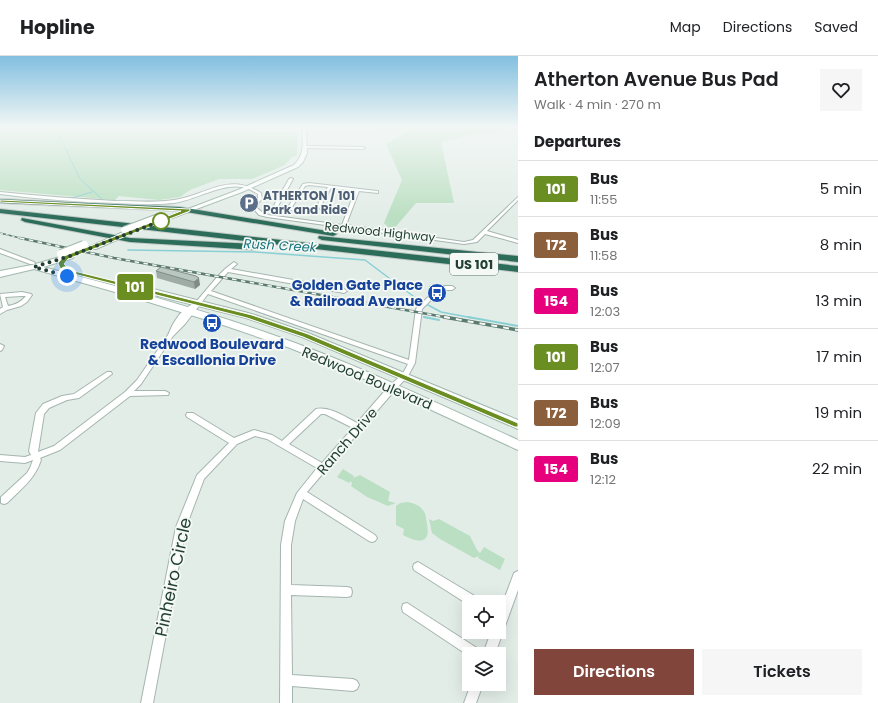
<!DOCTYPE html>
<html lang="en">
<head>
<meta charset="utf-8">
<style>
  :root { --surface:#fff; --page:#f6f6f6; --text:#202124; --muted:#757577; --line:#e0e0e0; --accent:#81453b }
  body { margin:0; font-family:Poppins,sans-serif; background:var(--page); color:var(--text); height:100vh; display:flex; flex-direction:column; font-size:15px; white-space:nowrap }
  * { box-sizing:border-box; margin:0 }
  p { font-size:13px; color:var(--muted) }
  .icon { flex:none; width:22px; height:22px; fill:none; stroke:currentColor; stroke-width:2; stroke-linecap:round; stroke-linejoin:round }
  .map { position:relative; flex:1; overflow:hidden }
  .panel { display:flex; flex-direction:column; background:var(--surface); width:360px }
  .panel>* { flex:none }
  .badge { padding:0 8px; border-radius:3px; font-size:14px; line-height:26px }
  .fabs { position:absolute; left:462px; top:539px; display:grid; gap:8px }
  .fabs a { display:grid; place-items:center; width:44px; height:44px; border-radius:0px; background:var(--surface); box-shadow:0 4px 16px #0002; font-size:20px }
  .you { position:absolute; width:20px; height:20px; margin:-10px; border:3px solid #fff; border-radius:50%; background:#1a73e8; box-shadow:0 0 0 6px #1a73e833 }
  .map>.badge { position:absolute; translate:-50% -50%; box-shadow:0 0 0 2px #fff }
  h2 { padding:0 16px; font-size:15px; line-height:36px }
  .round { display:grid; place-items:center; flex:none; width:42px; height:42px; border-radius:0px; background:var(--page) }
  .head { display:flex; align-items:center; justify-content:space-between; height:68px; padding:0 16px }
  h1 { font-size:19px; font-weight:600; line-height:30px }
  .action { display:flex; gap:8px; margin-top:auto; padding:8px 16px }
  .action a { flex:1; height:46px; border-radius:0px; background:var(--accent); color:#fff; font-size:16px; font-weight:600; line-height:46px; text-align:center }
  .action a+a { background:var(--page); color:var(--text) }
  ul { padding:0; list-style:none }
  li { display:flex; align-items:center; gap:12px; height:56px; padding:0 16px; border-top:1px solid var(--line) }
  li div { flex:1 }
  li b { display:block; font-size:15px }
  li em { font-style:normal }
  li .badge { min-width:44px; font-weight:700; text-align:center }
  header { display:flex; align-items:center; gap:24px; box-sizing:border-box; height:56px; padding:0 20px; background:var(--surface); border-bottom:1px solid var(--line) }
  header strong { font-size:19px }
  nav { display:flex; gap:22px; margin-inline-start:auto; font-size:14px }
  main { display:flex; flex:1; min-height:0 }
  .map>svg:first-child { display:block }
  .green { fill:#bbdfc2 }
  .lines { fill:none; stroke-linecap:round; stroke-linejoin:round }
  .stream-far2 { stroke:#89cfd4; stroke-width:1 }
  .stream-far1 { stroke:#89cfd4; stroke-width:1.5 }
  .stream { stroke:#89cfd4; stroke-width:2 }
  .minor-casing { stroke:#a5b5af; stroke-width:2 }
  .tertiary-casing { stroke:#a5b5af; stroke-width:2 }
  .secondary-casing { stroke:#a0b9af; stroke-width:2 }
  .motorway-casing { stroke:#c1c9c6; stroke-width:2 }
  .minor { fill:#fff; fill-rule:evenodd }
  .tertiary { fill:#fff; fill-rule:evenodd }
  .secondary { fill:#fff; fill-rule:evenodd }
  .motorway { fill:#2c6d5a; fill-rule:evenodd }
  .rail-far2-casing { stroke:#5c7b70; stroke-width:1.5 }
  .rail-far1-casing { stroke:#5c7b70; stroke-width:2.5 }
  .rail-casing { stroke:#5c7b70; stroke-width:3.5 }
  .rail-far2 { stroke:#f4f9f6; stroke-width:1; stroke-dasharray:3; stroke-linecap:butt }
  .rail-far1 { stroke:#f4f9f6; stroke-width:1.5; stroke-dasharray:4.5; stroke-linecap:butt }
  .rail { stroke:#f4f9f6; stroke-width:2; stroke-dasharray:6; stroke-linecap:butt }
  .secondary-bridge-far1-casing { stroke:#a0b9af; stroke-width:8; stroke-linecap:butt }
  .secondary-bridge-casing { stroke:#a0b9af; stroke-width:10; stroke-linecap:butt }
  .secondary-bridge-far1 { stroke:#fff; stroke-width:6 }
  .secondary-bridge { stroke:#fff; stroke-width:8 }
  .wall { fill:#9eaca5 }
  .shaded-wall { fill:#818c86 }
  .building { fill:#b8c8c0; stroke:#818c86 }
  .line { fill:#6b8e23; stroke:#fff }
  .walk { stroke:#223f35; stroke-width:4; stroke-dasharray:0 7.2 }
  .stop-dot { fill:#fff; stroke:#6b8e23; stroke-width:2 }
  .labels { text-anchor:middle; stroke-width:3.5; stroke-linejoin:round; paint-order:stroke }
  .far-service-label { font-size:12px; font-weight:bold; fill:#4e5e75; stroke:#f4f9f6; text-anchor:start }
  .far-street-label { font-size:12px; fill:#223f35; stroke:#f4f9f6 }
  .far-water-label { font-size:13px; font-style:italic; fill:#19767e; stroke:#f4f9f6 }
  .shield { fill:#f4f9f6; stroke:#61776f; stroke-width:1 }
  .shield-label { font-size:13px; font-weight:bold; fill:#223f35 }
  .transit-label { font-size:14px; font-weight:bold; fill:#164399; stroke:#f4f9f6; text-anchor:end }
  .street-label { font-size:14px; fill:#223f35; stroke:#f4f9f6 }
  .near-street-label { font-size:17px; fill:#223f35; stroke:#f4f9f6 }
</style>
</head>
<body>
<header>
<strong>Hopline</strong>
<nav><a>Map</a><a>Directions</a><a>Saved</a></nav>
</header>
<main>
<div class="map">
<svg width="518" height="647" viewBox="0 0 518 647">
  <rect width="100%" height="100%" fill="#e3ede8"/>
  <g class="green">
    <path d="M0 71H251V76H298L297 99 292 101 285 109 252 123H219L190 134 180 141 159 144 119 140 115 144 0 134Z"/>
    <path d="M414 71H495L504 74 499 77H477L441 86 454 147H416L392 175 384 167 402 124 386 88 413 73Z"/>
    <path d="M343 413 354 420 353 422 360 419 390 436 388 445 396 447 388 450 367 441 351 430 352 428 351 425 349 427 337 421Z"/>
    <path d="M408 446C413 447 419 449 422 453 426 457 426 462 427 468 431 489 418 487 403 479L404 473 396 469V450L400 447Z"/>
    <path d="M429 463 433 465 439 463 470 480 477 494 480 497 484 491 505 503 500 514 478 502 479 500 474 502 440 483 432 477Z"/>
  </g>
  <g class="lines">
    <g class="stream-far2">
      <path d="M55 71 80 123 102 143"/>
      <path d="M72 142 92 136"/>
    </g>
    <g class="stream-far1">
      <path d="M128 194 255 196 365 204 417 243"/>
      <path d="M428 249 441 256 473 262"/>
      <path d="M424 261 428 262"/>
    </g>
    <g class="stream">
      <path d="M424 261 439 264"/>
      <path d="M468 261 518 270"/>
    </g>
    <g class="minor-casing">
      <g id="minor">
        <path d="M377 71H399L398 72Z"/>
        <path d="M305 90 363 91 365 92 363 93 304 92Z"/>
        <path d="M291 122 293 123 278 150 288 151 303 128 309 127 377 135H378V137L359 135 346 169 464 186 473 184 518 141V144L487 175 518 184V187L485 178 477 186 464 188 267 161 259 159 253 152V148L258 143V138C253 135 248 132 242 131 222 127 195 144 174 147 154 149 135 148 116 147 77 146 38 143 0 138V136C39 140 77 143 116 145 135 145 155 147 174 144 208 139 227 116 261 137L262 143 257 148V152L263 157 268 159 342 169 355 135 331 132 317 156 315 157 273 152V151L289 123ZM309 129 328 131 314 155 292 151 305 130Z"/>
        <path d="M234 206 237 208 231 213 344 233 347 235 344 237 228 216 211 235 409 304 416 253 436 233 444 230H452L455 232 452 234H445L440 235 422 253 415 307 408 320 395 334 328 412 327 414 325 415 307 436 375 479 377 482 375 485 372 486 369 485 303 443 295 465 291 489V529L347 531 351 532 352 536 351 540 347 541 291 539 292 619 353 623 357 625 359 629 357 633 353 635 292 630V647H280L281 489 285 465 297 437 317 412 267 383 255 380 237 388 204 423 186 471 153 647H141L176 471 197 419 229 387 187 361 186 359 187 357H193L234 382 254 374 272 379 282 385 316 353C330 350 345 361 357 367L389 330 402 319 408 308 208 238 185 268 173 280 141 328 134 335H165L169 337 168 339 130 340 60 394 40 402 41 404C35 423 21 433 7 447L4 448 1 447V441L27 417 30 412 33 404 25 407 0 405V399L25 401 31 399 29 395 36 357 43 348 62 340 74 338 107 316H111L112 318 79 342 67 344 49 352 44 358 38 396 54 390 125 336 137 324 168 279 173 268 179 259 186 252 196 246 218 220 225 213ZM321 358H325L353 372 322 407 289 388Z"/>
        <path d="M22 236 31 238 32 239 27 246 21 250 7 254 0 258V253L3 251 0 238ZM22 240H26C21 246 15 249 8 250L5 241Z"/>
        <path d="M0 288 4 290 2 294 0 295Z"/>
        <path d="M418 506 478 542 479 546H469V549L414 514 413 511 414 508Z"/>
        <path d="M518 515V534L495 598H483L491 576H499V557L514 517Z"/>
        <path d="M407 547 480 594 482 598H469V600L403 556 402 552 403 548Z"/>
        <path d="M471 628H483L476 647H464Z"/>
      </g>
    </g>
    <g class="tertiary-casing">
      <path id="tertiary" d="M0 193 34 206 35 207 34 208H30L0 197Z"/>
    </g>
    <g class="secondary-casing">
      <g id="secondary">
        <path d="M302 71H306L307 97 303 106 298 111 242 136 172 162 167 161 238 134 294 109C305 98 303 85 302 71Z"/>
        <path d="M130 173H136L137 175 96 193H93L89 191Z"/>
        <path d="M70 198 74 200 73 202 43 211C129 233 215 257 298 288 373 316 445 351 518 384V394L347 315 290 292 226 270 129 240 34 213 0 221V215L32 209Z"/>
        <path d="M153 233 252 258 308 277 518 364V373L302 281 246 262 150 238 149 236 150 234Z"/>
      </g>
    </g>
    <g class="motorway-casing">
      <g id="motorway">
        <path d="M0 143 180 151 333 176 337 178 333 180 180 155 0 147Z"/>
        <path d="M0 153 518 210V216L0 157Z"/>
        <path d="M22 162 130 182 256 188 260 191 256 194 130 186 25 166 21 164Z"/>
        <path d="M319 180 518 200V206L322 184 318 182Z"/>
      </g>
    </g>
    <use href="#minor" class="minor"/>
    <use href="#tertiary" class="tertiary"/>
    <use href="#secondary" class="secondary"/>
    <use href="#motorway" class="motorway"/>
    <g class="rail-far2-casing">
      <path id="rail-far2" d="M0 177 24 183"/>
    </g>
    <g class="rail-far1-casing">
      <path id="rail-far1" d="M20 182 114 202 450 262"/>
    </g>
    <g class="rail-casing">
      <path id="rail" d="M444 261 518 274"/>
    </g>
    <use href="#rail-far2" class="rail-far2"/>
    <use href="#rail-far1" class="rail-far1"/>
    <use href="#rail" class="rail"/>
    <g class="secondary-bridge-far1-casing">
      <path id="secondary-bridge-far1" d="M124 174 161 160"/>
    </g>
    <g class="secondary-bridge-casing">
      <path id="secondary-bridge" d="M61 198 84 189"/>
    </g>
    <use href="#secondary-bridge-far1" class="secondary-bridge-far1"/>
    <use href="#secondary-bridge" class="secondary-bridge"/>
  </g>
  <path class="wall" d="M156 215 196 220 200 229 195 233 157 222Z"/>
  <path class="shaded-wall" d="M199 222 200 229 195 233 194 226Z"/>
  <path class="building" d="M161 211 196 220 199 222 194 226 156 215Z"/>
  <linearGradient id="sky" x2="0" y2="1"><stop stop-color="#82bfe0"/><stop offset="0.44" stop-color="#f2f7f5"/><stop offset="1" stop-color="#f2f7f5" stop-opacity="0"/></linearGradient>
  <rect width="518" height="161" fill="url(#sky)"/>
  <path class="line" d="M0 144 190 153V155L68 203 64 208 70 214 252 259 308 278 518 367V371H515L303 281 247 262 66 216 60 212 58 207 64 200 181 155 0 146Z"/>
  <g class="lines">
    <path class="walk" d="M67 220 34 211 70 200 161 165"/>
  </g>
  <defs>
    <g id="parking-disc" transform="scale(1)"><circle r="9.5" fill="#5c6f8a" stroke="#f4f9f6"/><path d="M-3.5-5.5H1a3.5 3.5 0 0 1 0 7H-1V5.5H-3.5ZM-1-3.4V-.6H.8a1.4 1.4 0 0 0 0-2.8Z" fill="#fff"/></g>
    <g id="bus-disc" transform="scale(1)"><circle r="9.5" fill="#1a4fb4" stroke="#f4f9f6"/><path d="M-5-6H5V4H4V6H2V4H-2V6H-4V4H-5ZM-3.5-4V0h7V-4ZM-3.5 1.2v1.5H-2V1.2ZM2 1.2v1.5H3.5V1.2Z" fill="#fff"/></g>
  </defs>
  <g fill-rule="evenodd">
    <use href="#parking-disc" x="249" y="147"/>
    <use href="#bus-disc" x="437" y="237"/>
    <use href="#bus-disc" x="212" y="267"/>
  </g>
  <circle class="stop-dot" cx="161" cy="165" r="8"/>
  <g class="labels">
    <g class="far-service-label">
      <text x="263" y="144">ATHERTON / 101<tspan x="263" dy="14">Park and Ride</tspan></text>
    </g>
    <g class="far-street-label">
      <text transform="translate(380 176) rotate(6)" y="4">Redwood Highway</text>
    </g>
    <g class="far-water-label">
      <text transform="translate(280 189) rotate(3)" y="5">Rush Creek</text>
    </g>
    <rect class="shield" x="450" y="197" width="48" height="22" rx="3"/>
    <g class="shield-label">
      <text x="474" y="213">US 101</text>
    </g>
    <g class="transit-label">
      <text x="423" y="234">Golden Gate Place<tspan x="423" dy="16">&amp; Railroad Avenue</tspan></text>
      <text x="212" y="293" text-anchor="middle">Redwood Boulevard<tspan x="212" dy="16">&amp; Escallonia Drive</tspan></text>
    </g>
    <g class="street-label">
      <text transform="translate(367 322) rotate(23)" y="5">Redwood Boulevard</text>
      <text transform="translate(347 385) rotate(-49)" y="5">Ranch Drive</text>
    </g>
    <g class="near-street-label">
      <text transform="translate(173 521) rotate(-78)" y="6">Pinheiro Circle</text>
    </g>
  </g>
</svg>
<div class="fabs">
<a><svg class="icon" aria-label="locate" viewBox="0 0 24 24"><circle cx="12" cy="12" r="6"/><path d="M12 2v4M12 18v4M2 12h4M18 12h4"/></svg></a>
<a><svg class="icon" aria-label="layers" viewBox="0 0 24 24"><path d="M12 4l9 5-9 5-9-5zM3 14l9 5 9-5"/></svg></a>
</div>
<div class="you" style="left:67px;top:220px"></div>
<b class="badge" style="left:135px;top:231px;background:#6b8e23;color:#fff">101</b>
</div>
<section class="panel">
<div class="head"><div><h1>Atherton Avenue Bus Pad</h1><p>Walk · 4 min · 270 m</p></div><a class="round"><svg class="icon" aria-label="heart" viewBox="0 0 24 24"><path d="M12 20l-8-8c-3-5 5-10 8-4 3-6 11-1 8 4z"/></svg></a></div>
<h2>Departures</h2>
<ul>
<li><span class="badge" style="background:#6b8e23;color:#fff">101</span><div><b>Bus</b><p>11:55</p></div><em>5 min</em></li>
<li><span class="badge" style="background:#8b5e3c;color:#fff">172</span><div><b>Bus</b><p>11:58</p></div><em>8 min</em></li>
<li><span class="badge" style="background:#e6007e;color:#fff">154</span><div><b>Bus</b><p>12:03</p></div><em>13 min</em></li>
<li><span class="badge" style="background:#6b8e23;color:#fff">101</span><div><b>Bus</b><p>12:07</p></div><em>17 min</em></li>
<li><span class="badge" style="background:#8b5e3c;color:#fff">172</span><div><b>Bus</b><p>12:09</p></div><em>19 min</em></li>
<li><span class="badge" style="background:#e6007e;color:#fff">154</span><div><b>Bus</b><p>12:12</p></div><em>22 min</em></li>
</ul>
<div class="action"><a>Directions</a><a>Tickets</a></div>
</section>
</main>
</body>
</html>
